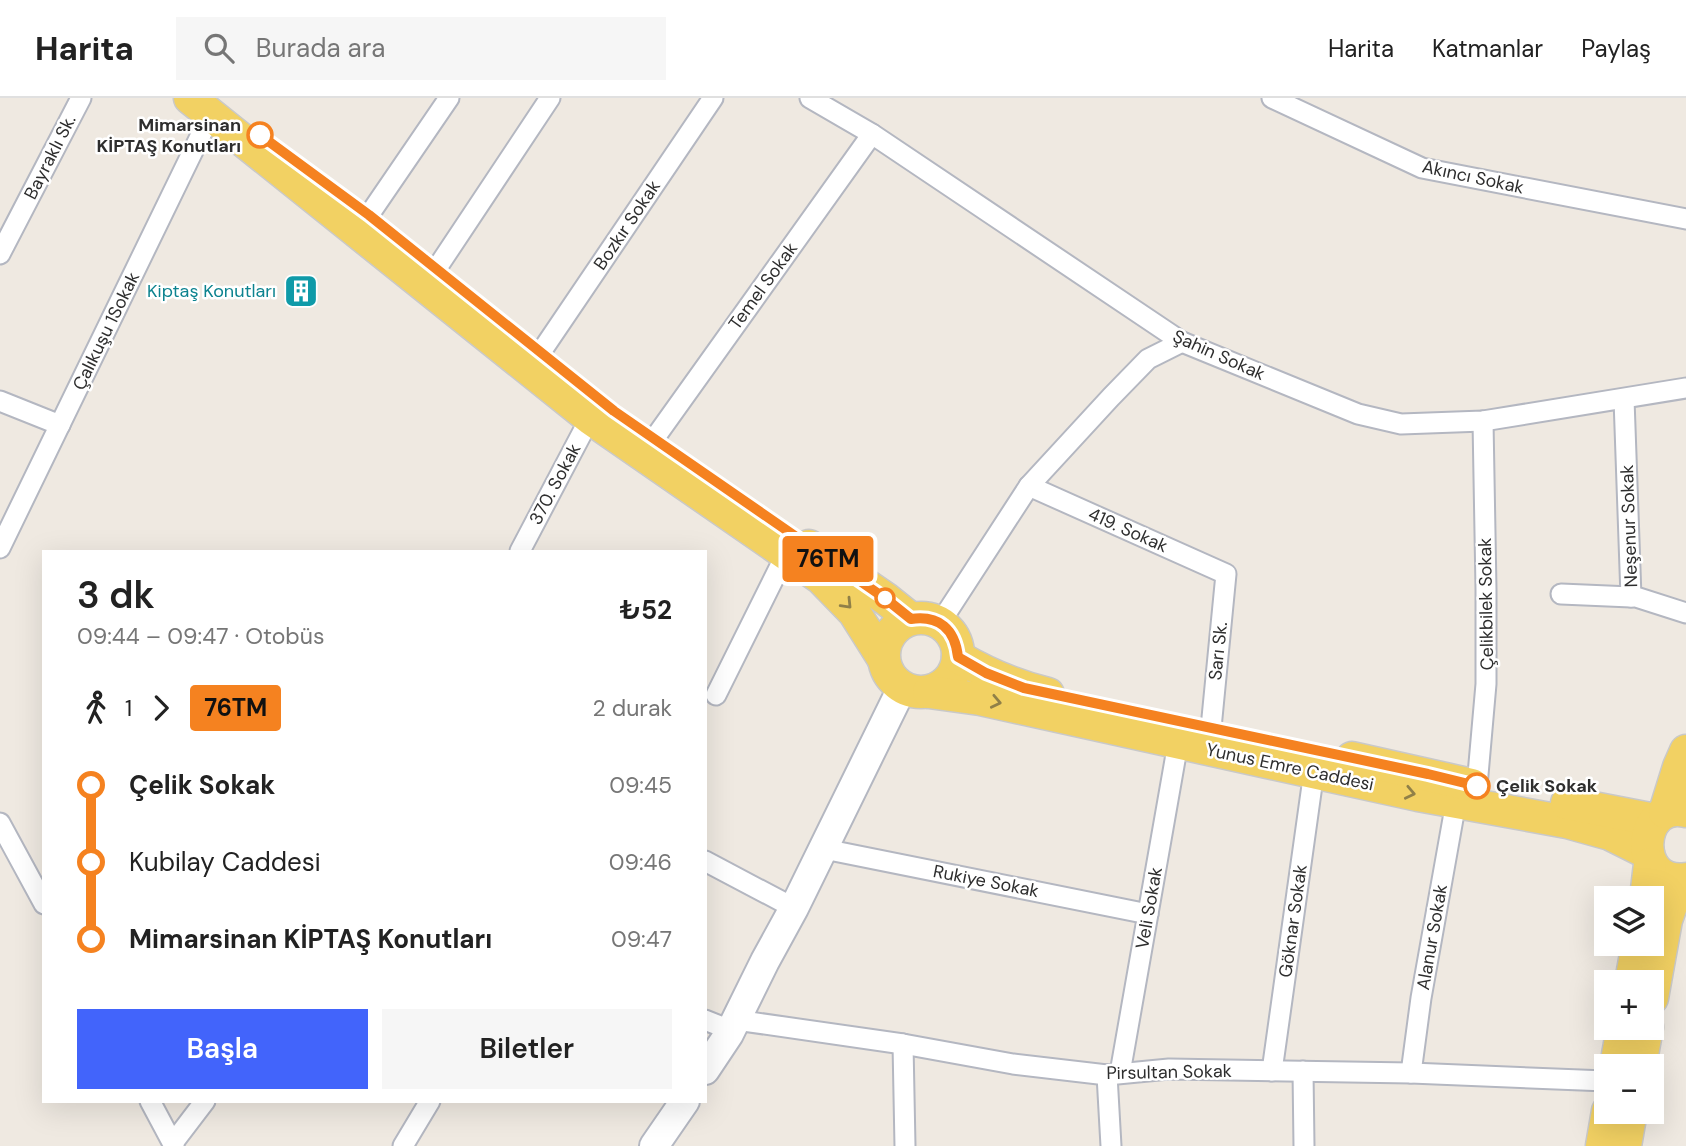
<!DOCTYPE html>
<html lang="tr">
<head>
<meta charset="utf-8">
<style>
  :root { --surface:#fff; --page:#f6f6f6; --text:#222; --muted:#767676; --line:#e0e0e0; --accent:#4264fb }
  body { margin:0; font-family:"DM Sans",sans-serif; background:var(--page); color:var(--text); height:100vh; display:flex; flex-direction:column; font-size:26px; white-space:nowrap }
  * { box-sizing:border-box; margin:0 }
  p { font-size:23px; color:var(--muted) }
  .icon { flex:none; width:38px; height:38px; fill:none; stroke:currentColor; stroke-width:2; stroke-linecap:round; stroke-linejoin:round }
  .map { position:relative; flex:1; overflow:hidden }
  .details { position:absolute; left:42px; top:452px; width:665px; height:553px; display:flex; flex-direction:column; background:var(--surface); border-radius:0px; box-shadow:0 7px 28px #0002 }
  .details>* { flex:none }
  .badge { padding:0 14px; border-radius:5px; font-size:24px; line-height:46px }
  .buttons { position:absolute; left:1594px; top:788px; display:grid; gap:14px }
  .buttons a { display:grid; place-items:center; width:70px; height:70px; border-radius:0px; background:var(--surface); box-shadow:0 7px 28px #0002; font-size:35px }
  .map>.badge { position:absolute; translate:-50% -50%; box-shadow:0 0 0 4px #fff }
  .legs { display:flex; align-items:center; gap:10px; height:77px; padding:0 35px; font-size:23px }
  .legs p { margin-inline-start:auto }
  .summary { display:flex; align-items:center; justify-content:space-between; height:119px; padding:0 35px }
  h1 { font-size:38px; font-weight:600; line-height:52px }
  .cta { display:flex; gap:14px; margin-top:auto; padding:14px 35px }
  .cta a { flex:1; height:80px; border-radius:0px; background:var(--accent); color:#fff; font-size:28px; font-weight:600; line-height:80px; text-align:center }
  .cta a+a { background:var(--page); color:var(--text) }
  ul { padding:0 35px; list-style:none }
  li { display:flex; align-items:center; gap:24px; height:77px; font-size:26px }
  li i { display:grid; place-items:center; width:10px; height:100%; margin:0 9px; background:currentColor }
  li i::after { content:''; width:18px; height:18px; margin:-9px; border:5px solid; border-radius:50%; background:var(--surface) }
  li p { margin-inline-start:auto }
  li:first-child i { background:linear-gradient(#0000 50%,currentColor 0) }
  li:last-child i { background:linear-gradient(currentColor 50%,#0000 0) }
  header { display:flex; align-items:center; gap:42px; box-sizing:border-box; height:98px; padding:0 35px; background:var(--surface); border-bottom:2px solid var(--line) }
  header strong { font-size:33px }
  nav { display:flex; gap:38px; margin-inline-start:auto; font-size:24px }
  .search { width:490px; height:63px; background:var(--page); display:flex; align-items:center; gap:18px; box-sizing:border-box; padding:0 24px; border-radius:0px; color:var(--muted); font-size:26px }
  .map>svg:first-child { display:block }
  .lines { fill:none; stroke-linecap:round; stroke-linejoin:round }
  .street-casing { stroke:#b4b7c1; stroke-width:23 }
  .secondary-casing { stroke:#b4b7c1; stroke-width:32 }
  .primary-casing { stroke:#c9c9c9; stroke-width:35 }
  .street { stroke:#fff; stroke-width:19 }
  .secondary { stroke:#fff; stroke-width:28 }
  .primary { stroke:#f2d163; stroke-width:32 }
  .oneway { stroke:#908048 }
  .line-1-casing { stroke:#fff; stroke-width:16 }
  .line-1 { stroke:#f58220; stroke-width:10 }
  .stop-1-dot { fill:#fff; stroke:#f58220; stroke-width:3.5 }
  .labels { text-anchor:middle; stroke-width:5; stroke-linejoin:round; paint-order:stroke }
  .stop-label { font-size:18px; font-weight:bold; fill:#2e2e2e; stroke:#fff; text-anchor:end }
  .street-label { font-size:18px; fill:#2e2e2e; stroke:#fff }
  .culture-label { font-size:18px; fill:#0d838f; stroke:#fff; text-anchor:end }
</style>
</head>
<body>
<header>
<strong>Harita</strong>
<div class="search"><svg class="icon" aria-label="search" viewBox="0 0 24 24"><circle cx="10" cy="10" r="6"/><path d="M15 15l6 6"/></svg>Burada ara</div>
<nav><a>Harita</a><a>Katmanlar</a><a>Paylaş</a></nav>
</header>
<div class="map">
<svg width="1686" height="1048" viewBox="0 0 1686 1048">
  <rect width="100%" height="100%" fill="#efe9e1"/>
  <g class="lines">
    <g class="street-casing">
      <g id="street">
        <path d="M810 0 872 36 1182 244 1358 316 1401 326 1483 323 1686 290"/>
        <path d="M1272 0 1422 70 1686 121"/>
        <path d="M369 117 449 0"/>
        <path d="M0 156 81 0"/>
        <path d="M437 170 550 0"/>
        <path d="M541 254 713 0"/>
        <path d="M1624 301 1631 499H1636L1686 515"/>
        <path d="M0 303 60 327"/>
        <path d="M654 341 872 36"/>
        <path d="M1029 388 1226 476 1211 630"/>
        <path d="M0 450 211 16"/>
        <path d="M520 453 590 320"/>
        <path d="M1561 496 1631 499"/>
        <path d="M940 525 1029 388 1111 299 1148 261 1182 244"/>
        <path d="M716 597 786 456"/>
        <path d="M1477 688 1486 586V491L1483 323"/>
        <path d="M0 725 44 806"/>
        <path d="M824 751 1148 816"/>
        <path d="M705 763 794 810"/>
        <path d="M705 922 730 932"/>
        <path d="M736 922 903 946 1013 966 1107 977 1169 971 1411 975 1606 983"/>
        <path d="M903 946 905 1048"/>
        <path d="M1272 973 1314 673"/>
        <path d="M1303 973 1304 1048"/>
        <path d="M1120 975 1178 645"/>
        <path d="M1411 975 1421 900 1456 704"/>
        <path d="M1107 977 1111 1048"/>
        <path d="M150 1003 174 1048"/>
        <path d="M173 1045 205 1003"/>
        <path d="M403 1048 430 1003"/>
      </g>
    </g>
    <g class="secondary-casing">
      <g id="secondary">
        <path d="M705 972 729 936 765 863 794 810 902 590"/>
        <path d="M654 1048 685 1003"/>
      </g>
    </g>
    <g class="primary-casing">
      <g id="primary">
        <path d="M190 0 590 320 821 480 854 514 883 560"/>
        <path d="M809 448 886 501 911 521"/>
        <circle cx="921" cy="557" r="37"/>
        <path d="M958 559C987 576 1015 588 1048 596"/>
        <path d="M929 594 980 601 1418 697 1567 724 1610 736 1648 755"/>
        <path d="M1352 660 1472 687"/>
        <path d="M1567 705 1655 722"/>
        <path d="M1686 713C1638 701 1631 788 1686 781"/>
        <path d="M1665 714 1679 669 1686 653"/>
        <path d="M1646 800 1650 766"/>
        <path d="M1631 884 1638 845"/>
        <path d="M1652 900 1666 822 1673 802 1683 782"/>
        <path d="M1616 968 1623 929"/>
        <path d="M1640 968 1647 929"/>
        <path d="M1602 1048 1608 1013"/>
        <path d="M1625 1048 1631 1013"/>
      </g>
    </g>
    <use href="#street" class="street"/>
    <use href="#secondary" class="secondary"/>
    <use href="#primary" class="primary"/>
  </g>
  <defs><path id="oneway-chevron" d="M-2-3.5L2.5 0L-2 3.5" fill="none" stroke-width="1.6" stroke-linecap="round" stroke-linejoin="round" transform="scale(1.75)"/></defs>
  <g class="oneway">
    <use href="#oneway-chevron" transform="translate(847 506) rotate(46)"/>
    <use href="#oneway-chevron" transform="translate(996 604) rotate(12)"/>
    <use href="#oneway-chevron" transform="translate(1410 695) rotate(12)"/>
  </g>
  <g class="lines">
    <g class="line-1-casing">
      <path id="line-1" d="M260 37 369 117 614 313 886 501 911 521C939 517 955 531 958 559L986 575 1024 590 1428 676 1477 688"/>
    </g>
    <use href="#line-1" class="line-1"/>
  </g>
  <defs>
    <g id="building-square" transform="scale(1.75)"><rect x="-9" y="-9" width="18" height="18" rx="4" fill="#0f9aa8" stroke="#fff"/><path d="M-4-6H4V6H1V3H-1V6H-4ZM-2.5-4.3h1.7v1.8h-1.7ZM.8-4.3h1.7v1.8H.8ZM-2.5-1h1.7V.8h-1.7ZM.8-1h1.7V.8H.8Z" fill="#fff"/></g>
  </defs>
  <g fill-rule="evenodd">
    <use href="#building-square" x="301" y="193"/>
  </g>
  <g class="stop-1-dot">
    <circle cx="260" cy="37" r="12"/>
    <circle cx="885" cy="500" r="9"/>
    <circle cx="1477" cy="688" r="12"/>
  </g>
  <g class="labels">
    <g class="stop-label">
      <text x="241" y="33">Mimarsinan<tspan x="241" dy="21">KİPTAŞ Konutları</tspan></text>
      <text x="1496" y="694" text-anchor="start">Çelik Sokak</text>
    </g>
    <g class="street-label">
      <text transform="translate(50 59) rotate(-63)" y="6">Bayraklı Sk.</text>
      <text transform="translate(1473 79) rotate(12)" y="6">Akıncı Sokak</text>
      <text transform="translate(627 127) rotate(-56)" y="6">Bozkır Sokak</text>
      <text transform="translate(763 188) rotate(-54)" y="6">Temel Sokak</text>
      <text transform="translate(106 233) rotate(-64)" y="6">Çalıkuşu 1Sokak</text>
      <text transform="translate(1219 257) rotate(24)" y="6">Şahin Sokak</text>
      <text transform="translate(555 386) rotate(-62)" y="6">370. Sokak</text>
      <text transform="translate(1629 428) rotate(-92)" y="6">Neşenur Sokak</text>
      <text transform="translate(1128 432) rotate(24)" y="6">419. Sokak</text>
      <text transform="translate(1486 506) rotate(-91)" y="6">Çelikbilek Sokak</text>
      <text transform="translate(1218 553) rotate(-84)" y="6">Sarı Sk.</text>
      <text transform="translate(1290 669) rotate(12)" y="6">Yunus Emre Caddesi</text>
      <text transform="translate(986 783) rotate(11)" y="6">Rukiye Sokak</text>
      <text transform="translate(1149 810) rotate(-80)" y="6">Veli Sokak</text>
      <text transform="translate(1293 823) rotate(-82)" y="6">Göknar Sokak</text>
      <text transform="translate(1432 839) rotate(-80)" y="6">Alanur Sokak</text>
      <text transform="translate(1169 974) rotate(-1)" y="6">Pirsultan Sokak</text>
    </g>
    <g class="culture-label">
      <text x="276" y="199">Kiptaş Konutları</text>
    </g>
  </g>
</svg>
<div class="buttons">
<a><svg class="icon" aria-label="layers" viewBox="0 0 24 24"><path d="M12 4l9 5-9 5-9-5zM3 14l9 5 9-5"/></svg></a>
<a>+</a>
<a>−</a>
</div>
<b class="badge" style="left:828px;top:461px;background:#f58220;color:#111">76TM</b>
<section class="details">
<div class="summary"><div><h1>3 dk</h1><p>09:44 – 09:47 · Otobüs</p></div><b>₺52</b></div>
<div class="legs"><svg class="icon" aria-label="walk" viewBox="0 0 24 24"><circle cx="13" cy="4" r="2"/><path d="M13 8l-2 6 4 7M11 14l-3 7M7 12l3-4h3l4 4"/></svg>1<svg class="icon" aria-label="forward" viewBox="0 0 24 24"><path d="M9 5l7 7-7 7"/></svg><b class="badge" style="background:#f58220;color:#111">76TM</b><p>2 durak</p></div>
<ul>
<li><i style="color:#f58220"></i><b>Çelik Sokak</b><p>09:45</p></li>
<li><i style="color:#f58220"></i><span>Kubilay Caddesi</span><p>09:46</p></li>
<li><i style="color:#f58220"></i><b>Mimarsinan KİPTAŞ Konutları</b><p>09:47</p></li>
</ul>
<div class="cta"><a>Başla</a><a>Biletler</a></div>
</section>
</div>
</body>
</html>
